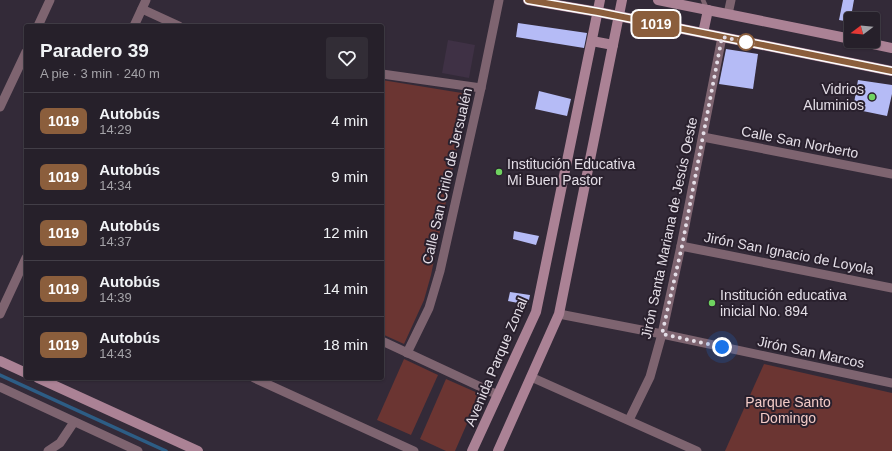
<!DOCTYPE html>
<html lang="es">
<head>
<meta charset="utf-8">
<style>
  :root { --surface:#26202a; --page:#322d36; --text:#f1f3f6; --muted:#a4a3a8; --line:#423e47 }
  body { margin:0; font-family:Helvetica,sans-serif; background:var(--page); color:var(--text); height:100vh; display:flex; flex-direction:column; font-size:15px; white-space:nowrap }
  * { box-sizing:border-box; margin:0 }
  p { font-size:13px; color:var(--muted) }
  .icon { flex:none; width:22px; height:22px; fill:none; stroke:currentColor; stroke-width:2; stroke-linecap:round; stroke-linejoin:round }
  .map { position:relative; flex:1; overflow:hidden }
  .details { position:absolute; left:24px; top:24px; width:360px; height:356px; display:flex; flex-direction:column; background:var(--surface); border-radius:4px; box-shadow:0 1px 3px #0004,0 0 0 1px var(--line) }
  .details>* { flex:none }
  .badge { padding:0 8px; border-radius:6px; font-size:14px; line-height:26px }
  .needle { width:26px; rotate:254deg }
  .tools { position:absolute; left:844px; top:12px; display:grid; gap:8px }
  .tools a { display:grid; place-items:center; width:36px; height:36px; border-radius:4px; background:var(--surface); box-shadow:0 1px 3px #0004,0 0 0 1px var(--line); font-size:20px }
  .you { position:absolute; width:20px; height:20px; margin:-10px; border:3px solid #fff; border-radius:50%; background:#1a73e8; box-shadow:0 0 0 6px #1a73e833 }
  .map>.badge { position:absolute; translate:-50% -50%; box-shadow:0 0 0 2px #fff }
  .round { display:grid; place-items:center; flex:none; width:42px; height:42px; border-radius:4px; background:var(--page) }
  .headline { display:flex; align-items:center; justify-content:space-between; height:68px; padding:0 16px }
  h1 { font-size:19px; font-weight:700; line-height:30px }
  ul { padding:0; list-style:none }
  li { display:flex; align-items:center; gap:12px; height:56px; padding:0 16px; border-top:1px solid var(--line) }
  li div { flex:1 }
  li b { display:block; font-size:15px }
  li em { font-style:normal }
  li .badge { min-width:44px; font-weight:700; text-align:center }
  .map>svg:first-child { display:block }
  .built { fill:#3f3145 }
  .green { fill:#6b3532 }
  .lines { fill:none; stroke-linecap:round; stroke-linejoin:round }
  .stream { stroke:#2d5d85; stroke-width:3.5 }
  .building { fill:#b5bbf6 }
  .service { stroke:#7e6470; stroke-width:4.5 }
  .minor { stroke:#7e6470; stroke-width:9 }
  .secondary { stroke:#ab8295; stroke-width:10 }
  .line-casing { stroke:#fff; stroke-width:9 }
  .line { stroke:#8b5e3c; stroke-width:6 }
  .walk { stroke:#e4dee7; stroke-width:4; stroke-dasharray:0 7.2 }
  .stop-dot { fill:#fff; stroke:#8b5e3c; stroke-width:2 }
  .poi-dot { fill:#6fd360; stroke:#29202d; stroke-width:1.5 }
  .labels { text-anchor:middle; stroke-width:4; stroke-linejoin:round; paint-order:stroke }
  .poi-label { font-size:14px; fill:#e4dee7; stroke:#29202d; text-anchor:start }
  .street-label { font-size:14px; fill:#e4dee7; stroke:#29202d }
  .park-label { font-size:14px; fill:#f2cac6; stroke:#29202d }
</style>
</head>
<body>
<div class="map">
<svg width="892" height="451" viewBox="0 0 892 451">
  <rect width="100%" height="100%" fill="#332a38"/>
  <path class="built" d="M448 40 475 45 469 78 442 73Z"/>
  <g class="green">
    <path d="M382 80 468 94 431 275 424 300 404 344 382 334Z"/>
    <path d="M404 359 438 375 411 435 377 420Z"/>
    <path d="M764 364 892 393V451H725Z"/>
    <path d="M446 379 480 394 455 451H446L420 439Z"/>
  </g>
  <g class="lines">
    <path class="stream" d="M0 375 166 451"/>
  </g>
  <g class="building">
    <path d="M843 0H854L850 22 839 20Z"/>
    <path d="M518 23 587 33 584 48 516 37Z"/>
    <path d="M726 49 758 54 753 89 719 84Z"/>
    <path d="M858 80 892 85V94L887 116 853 109Z"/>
    <path d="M539 91 571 99 567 116 535 109Z"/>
    <path d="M514 231 539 236 536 245 513 239Z"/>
    <path d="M510 292 530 295 528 305 508 301Z"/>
  </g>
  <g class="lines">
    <path class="service" d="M703 0 707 9"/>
    <g class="minor">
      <path d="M142 9 179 26"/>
      <path d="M728 14 731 0"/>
      <path d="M38 26 50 0"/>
      <path d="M134 26 146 0"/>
      <path d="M382 74 481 88"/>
      <path d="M0 107 26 52"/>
      <path d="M703 137 892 174"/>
      <path d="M681 246 892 288"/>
      <path d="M0 314 26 258"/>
      <path d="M559 314 662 334 892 383"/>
      <path d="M382 341 498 395"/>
      <path d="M407 353 429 308 440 271 481 88 499 0"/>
      <path d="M531 377 697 451"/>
      <path d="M254 378 414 451"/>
      <path d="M0 387 138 451"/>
      <path d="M629 420 650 377 662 334 681 246 722 37"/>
      <path d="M48 451 60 443 74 422"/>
    </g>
    <g class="secondary">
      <path d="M528 0 598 12 892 71"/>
      <path d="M658 0 851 39"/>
      <path d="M703 33 708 10"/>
      <path d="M592 41 613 45"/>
      <path d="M859 41 892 48"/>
      <path d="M0 361 26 373"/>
      <path d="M38 378 198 451"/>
      <path d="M472 451 536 312 600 0"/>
      <path d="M498 451 559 314 622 0"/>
    </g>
  </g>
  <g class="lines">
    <g class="line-casing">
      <path id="line" d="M528 0 598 12 892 71"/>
    </g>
    <use href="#line" class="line"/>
    <path class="walk" d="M722 347 662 334 682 246 722 37 753 43 746 42"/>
  </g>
  <circle class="stop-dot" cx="746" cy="42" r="8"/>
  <g class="poi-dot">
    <circle cx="872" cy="97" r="4"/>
    <circle cx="499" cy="172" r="4"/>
    <circle cx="712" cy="303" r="4"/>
  </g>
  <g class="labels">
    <g class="poi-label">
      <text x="864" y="94" text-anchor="end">Vidrios<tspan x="864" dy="16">Aluminios</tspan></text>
      <text x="507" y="169">Institución Educativa<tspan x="507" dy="16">Mi Buen Pastor</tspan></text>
      <text x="720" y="300">Institución educativa<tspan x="720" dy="16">inicial No. 894</tspan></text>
    </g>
    <g class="street-label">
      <text transform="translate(800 142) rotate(11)" y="5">Calle San Norberto</text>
      <text transform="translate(447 176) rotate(-77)" y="5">Calle San Cirilo de Jersualén</text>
      <text transform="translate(669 228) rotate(-78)" y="5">Jirón Santa Mariana de Jesús Oeste</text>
      <text transform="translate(789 253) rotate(11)" y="5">Jirón San Ignacio de Loyola</text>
      <text transform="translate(811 352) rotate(12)" y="5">Jirón San Marcos</text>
      <text transform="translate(496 362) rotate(-67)" y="5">Avenida Parque Zonal</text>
    </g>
    <g class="park-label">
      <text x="788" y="407">Parque Santo<tspan x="788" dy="16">Domingo</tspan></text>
    </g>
  </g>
</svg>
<div class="tools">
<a><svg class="needle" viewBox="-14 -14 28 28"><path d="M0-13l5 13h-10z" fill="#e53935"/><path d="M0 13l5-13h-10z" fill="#a4a3a8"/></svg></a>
</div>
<div class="you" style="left:722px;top:347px"></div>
<b class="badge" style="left:656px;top:24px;background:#8b5e3c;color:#fff">1019</b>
<section class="details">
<div class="headline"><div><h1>Paradero 39</h1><p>A pie · 3 min · 240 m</p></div><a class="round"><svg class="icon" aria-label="heart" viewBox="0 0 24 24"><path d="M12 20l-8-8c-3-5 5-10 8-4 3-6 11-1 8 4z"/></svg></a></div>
<ul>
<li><span class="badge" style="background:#8b5e3c;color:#fff">1019</span><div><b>Autobús</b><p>14:29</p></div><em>4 min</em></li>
<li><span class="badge" style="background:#8b5e3c;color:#fff">1019</span><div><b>Autobús</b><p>14:34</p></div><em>9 min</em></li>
<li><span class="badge" style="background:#8b5e3c;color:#fff">1019</span><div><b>Autobús</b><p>14:37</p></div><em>12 min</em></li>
<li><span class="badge" style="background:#8b5e3c;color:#fff">1019</span><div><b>Autobús</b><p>14:39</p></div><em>14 min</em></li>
<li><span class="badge" style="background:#8b5e3c;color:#fff">1019</span><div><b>Autobús</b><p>14:43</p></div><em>18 min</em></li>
</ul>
</section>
</div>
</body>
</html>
